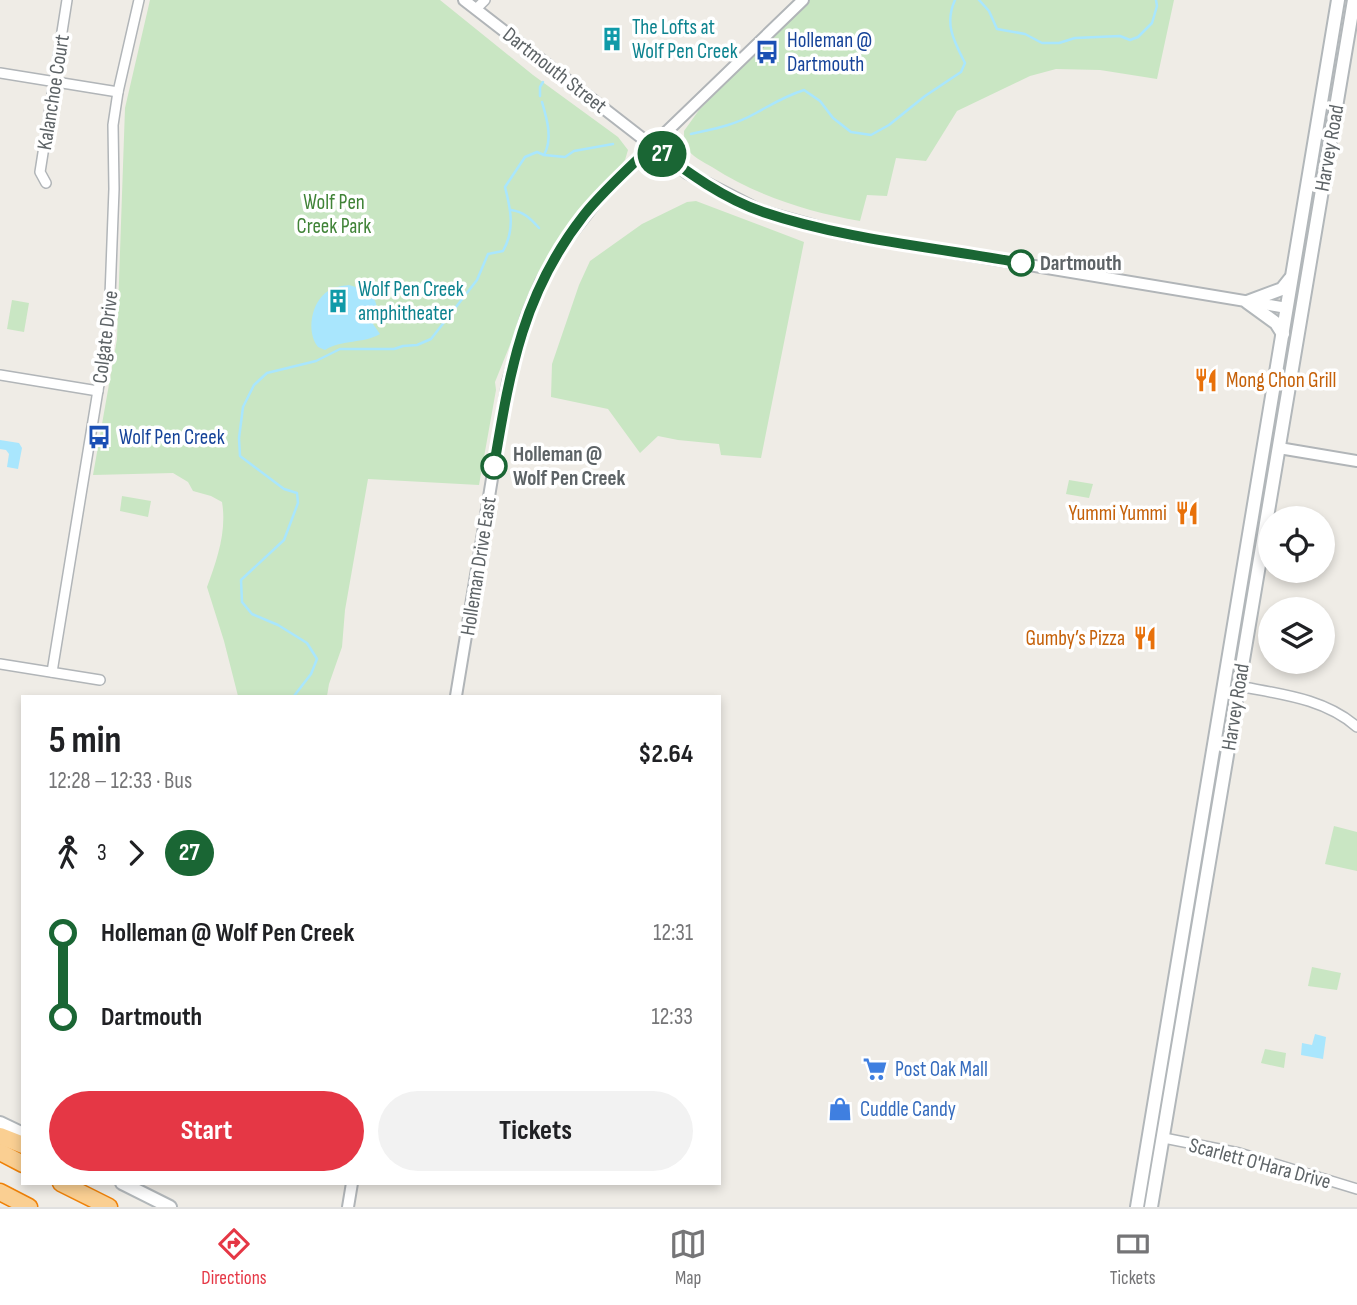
<!DOCTYPE html>
<html lang="en">
<head>
<meta charset="utf-8">
<style>
  :root { --surface:#fff; --page:#f2f2f2; --text:#202124; --muted:#757577; --line:#e0e0e0; --accent:#e53745 }
  body { margin:0; font-family:"Sofia Sans Condensed",sans-serif; background:var(--page); color:var(--text); height:100vh; display:flex; flex-direction:column; font-size:26px; white-space:nowrap }
  * { box-sizing:border-box; margin:0 }
  p { font-size:23px; color:var(--muted) }
  .icon { flex:none; width:38px; height:38px; fill:none; stroke:currentColor; stroke-width:2; stroke-linecap:round; stroke-linejoin:round }
  .map { position:relative; flex:1; overflow:hidden }
  .sheet { position:absolute; left:21px; top:695px; width:700px; height:490px; display:flex; flex-direction:column; background:var(--surface); border-radius:0px; box-shadow:0 4px 10px #0003 }
  .sheet>* { flex:none }
  .badge { padding:0 14px; border-radius:23px; font-size:24px; line-height:46px }
  .buttons { position:absolute; left:1258px; top:506px; display:grid; gap:14px }
  .buttons a { display:grid; place-items:center; width:77px; height:77px; border-radius:50%; background:var(--surface); box-shadow:0 4px 10px #0003; font-size:35px }
  .map>.badge { position:absolute; translate:-50% -50%; box-shadow:0 0 0 4px #fff }
  .legs { display:flex; align-items:center; gap:10px; height:77px; padding:0 28px; font-size:23px }
  .legs p { margin-inline-start:auto }
  .overview { display:flex; align-items:center; justify-content:space-between; height:119px; padding:0 28px }
  h1 { font-size:38px; font-weight:700; line-height:52px }
  .cta { display:flex; gap:14px; margin-top:auto; padding:14px 28px }
  .cta a { flex:1; height:80px; border-radius:42px; background:var(--accent); color:#fff; font-size:28px; font-weight:700; line-height:80px; text-align:center }
  .cta a+a { background:var(--page); color:var(--text) }
  ul { padding:0 28px; list-style:none }
  li { display:flex; align-items:center; gap:24px; height:84px; font-size:26px }
  li i { display:grid; place-items:center; width:10px; height:100%; margin:0 9px; background:currentColor }
  li i::after { content:''; width:18px; height:18px; margin:-9px; border:5px solid; border-radius:50%; background:var(--surface) }
  li p { margin-inline-start:auto }
  li:first-child i { background:linear-gradient(#0000 50%,currentColor 0) }
  li:last-child i { background:linear-gradient(currentColor 50%,#0000 0) }
  .menu { display:flex; justify-content:space-around; align-items:center; height:98px; border-top:2px solid var(--line); background:var(--surface); font-size:19px; color:var(--muted) }
  .menu a { display:grid; justify-items:center; gap:4px }
  .menu .on { color:var(--accent) }
  .map>svg:first-child { display:block }
  .green { fill:#c9e6c3 }
  .water { fill:#a9e6fd }
  .lines { fill:none; stroke-linecap:round; stroke-linejoin:round }
  .stream { stroke:#a9e6fd; stroke-width:2.5 }
  .minor-casing { stroke:#b1b5b8; stroke-width:12 }
  .tertiary-casing { stroke:#b1b5b8; stroke-width:14 }
  .secondary-casing { stroke:#b2b7ba; stroke-width:16 }
  .motorway-casing { stroke:#ef8107; stroke-width:19 }
  .minor { stroke:#fff; stroke-width:9 }
  .tertiary { stroke:#fff; stroke-width:10 }
  .secondary { stroke:#fff; stroke-width:12 }
  .motorway { stroke:#facf92; stroke-width:16 }
  .line-1-casing { stroke:#fff; stroke-width:16 }
  .line-1 { stroke:#1a6634; stroke-width:10 }
  .stop-1-dot { fill:#fff; stroke:#1a6634; stroke-width:3.5 }
  .labels { text-anchor:middle; stroke-width:7; stroke-linejoin:round; paint-order:stroke }
  .culture-label { font-size:21px; fill:#0d838f; stroke:#fff; text-anchor:start }
  .transit-label { font-size:21px; fill:#164399; stroke:#fff; text-anchor:start }
  .street-label { font-size:21px; fill:#5d6366; stroke:#fff }
  .park-label { font-size:21px; fill:#408337; stroke:#fff }
  .stop-label { font-size:21px; font-weight:bold; fill:#5d6366; stroke:#fff; text-anchor:start }
  .food-label { font-size:21px; fill:#c56008; stroke:#fff; text-anchor:end }
  .shop-label { font-size:21px; fill:#366cbe; stroke:#fff; text-anchor:start }
</style>
</head>
<body>
<div class="map">
<svg width="1357" height="1207" viewBox="0 0 1357 1207">
  <rect width="100%" height="100%" fill="#efece6"/>
  <g class="green">
    <path d="M150 0H440L533 75 618 137 628 150 625 160 569 224 541 268 495 382 496 390 479 485 368 479 345 610 342 647 329 684 327 696H238L224 641 207 587C217 560 227 531 222 502L211 496 193 491 188 482 173 473 93 475 117 339 125 108Z"/>
    <path d="M809 0H1174L1157 79 1100 70 1056 69 1030 76 957 111 926 161 896 158 887 196 867 195 860 221C808 212 757 196 712 167 703 162 691 156 686 147 684 142 684 136 684 131L699 110Z"/>
    <path d="M696 201 804 242 761 458 721 455 719 444 678 440 658 436 640 453 608 409 551 397 552 364 579 285 590 261 642 224 687 202Z"/>
    <path d="M12 300 29 303 24 332 7 329Z"/>
    <path d="M1069 480 1093 484 1089 498 1066 494Z"/>
    <path d="M122 496 151 501 148 517 120 511Z"/>
    <path d="M1334 826 1357 832V871L1325 864Z"/>
    <path d="M1312 967 1341 973 1337 990 1308 986Z"/>
    <path d="M1265 1049 1286 1053 1284 1068 1261 1063Z"/>
  </g>
  <g class="water">
    <path d="M349 285C362 289 380 295 376 312 375 316 374 320 373 324L380 334C363 344 343 339 325 350L318 347C306 332 311 302 328 291 334 287 341 286 349 285Z"/>
    <path d="M0 440 19 443 22 448 18 469 7 467 9 454 6 450 0 449Z"/>
    <path d="M1315 1034 1326 1037 1323 1059 1301 1055 1302 1043 1312 1045Z"/>
  </g>
  <g class="lines">
    <g class="stream">
      <path d="M979 0 989 11 997 29 1025 34 1042 43H1059L1075 38 1120 36 1130 40 1138 37 1152 23 1157 6 1156 0"/>
      <path d="M540 96V87L543 82"/>
      <path d="M542 102C547 119 553 139 544 155"/>
      <path d="M691 134C713 129 735 125 754 114 771 105 785 96 804 90L820 101 833 118 851 132 871 135 889 125 925 96 961 72 965 63C954 41 944 24 955 0"/>
      <path d="M511 210C524 212 530 218 539 228"/>
      <path d="M294 696 311 674 317 659 307 643 278 625 252 614 242 602 241 580 284 540 298 503 297 493 284 489 240 456 239 438 243 407 254 385 267 373 316 361 340 349H394L403 346 417 345 431 339 477 280 488 254 503 251C515 230 511 210 505 187L525 157 537 152 544 155 565 157 574 151 613 144"/>
    </g>
    <g class="minor-casing">
      <g id="minor">
        <path d="M476 9 485 0"/>
        <path d="M0 73 118 92"/>
        <path d="M46 183 40 172 67 0"/>
        <path d="M0 375 98 391"/>
        <path d="M0 664 100 680"/>
        <path d="M52 672 109 323 114 189 113 125 118 92 139 0"/>
        <path d="M1238 686C1279 694 1324 698 1357 727"/>
        <path d="M1164 1138 1239 1153 1357 1189"/>
      </g>
    </g>
    <g class="tertiary-casing">
      <g id="tertiary">
        <path d="M464 0 687 173 761 211 848 235 1287 308"/>
        <path d="M1279 448 1357 461"/>
        <path d="M456 696 508 382 527 315 541 282 561 247 603 193 803 0"/>
        <path d="M348 1207 352 1183"/>
      </g>
    </g>
    <g class="secondary-casing">
      <g id="secondary">
        <path d="M1283 334 1276 323 1247 302 1282 289 1290 279"/>
        <path d="M0 1123 23 1134"/>
        <path d="M122 1183 170 1207"/>
        <path d="M1137 1207 1338 0"/>
        <path d="M1151 1207 1354 0"/>
      </g>
    </g>
    <g class="motorway-casing">
      <g id="motorway">
        <path d="M0 1136 23 1145"/>
        <path d="M0 1152 23 1164"/>
        <path d="M61 1183 109 1207"/>
        <path d="M0 1192 29 1207"/>
      </g>
    </g>
    <use href="#minor" class="minor"/>
    <use href="#tertiary" class="tertiary"/>
    <use href="#secondary" class="secondary"/>
    <use href="#motorway" class="motorway"/>
  </g>
  <g class="lines">
    <g class="line-1-casing">
      <path id="line-1" d="M494 466C510 371 522 294 584 215 604 190 629 168 652 146 686 171 722 198 763 212 846 240 935 247 1021 263"/>
    </g>
    <use href="#line-1" class="line-1"/>
  </g>
  <defs>
    <g id="building-bare" transform="scale(1.89)"><path d="M-4-6H4V6H1V3H-1V6H-4ZM-2.5-4.3h1.7v1.8h-1.7ZM.8-4.3h1.7v1.8H.8ZM-2.5-1h1.7V.8h-1.7ZM.8-1h1.7V.8H.8Z" fill="#0f9aa8" stroke="#fff" stroke-width="2.5" paint-order="stroke"/></g>
    <g id="bus-bare" transform="scale(1.89)"><path d="M-5-6H5V4H4V6H2V4H-2V6H-4V4H-5ZM-3.5-4V0h7V-4ZM-3.5 1.2v1.5H-2V1.2ZM2 1.2v1.5H3.5V1.2Z" fill="#1a4fb4" stroke="#fff" stroke-width="2.5" paint-order="stroke"/></g>
    <g id="restaurant-bare" transform="scale(1.89)"><path d="M-5-6h1v4h1v-4h1v4h1v-4h1v5L-1.5 .5V6h-2V.5L-5-1ZM5-6V6H3V1.5H1.5Q1.5-4 5-6Z" fill="#e8710a" stroke="#fff" stroke-width="2.5" paint-order="stroke"/></g>
    <g id="supermarket-bare" transform="scale(1.89)"><path d="M-6-5.5h2.5l.6 2H6L4.5 2H-2.5L-4.4-4H-6ZM-1.5 3.2a1.3 1.3 0 1 0 .1 0ZM3 3.2a1.3 1.3 0 1 0 .1 0Z" fill="#3f7fe0" stroke="#fff" stroke-width="2.5" paint-order="stroke"/></g>
    <g id="shop-bare" transform="scale(1.89)"><path d="M-5-2.5h2.3a2.7 3.5 0 0 1 5.4 0H5L5.5 6h-11ZM-1.5-2.5h3a1.5 2.3 0 0 0-3 0Z" fill="#3f7fe0" stroke="#fff" stroke-width="2.5" paint-order="stroke"/></g>
  </defs>
  <g fill-rule="evenodd">
    <use href="#building-bare" x="612" y="39"/>
    <use href="#bus-bare" x="767" y="52"/>
    <use href="#building-bare" x="338" y="301"/>
    <use href="#restaurant-bare" x="1206" y="380"/>
    <use href="#bus-bare" x="99" y="437"/>
    <use href="#restaurant-bare" x="1187" y="513"/>
    <use href="#restaurant-bare" x="1145" y="638"/>
    <use href="#supermarket-bare" x="875" y="1069"/>
    <use href="#shop-bare" x="840" y="1109"/>
  </g>
  <g class="stop-1-dot">
    <circle cx="1021" cy="263" r="12"/>
    <circle cx="494" cy="466" r="12"/>
  </g>
  <g class="labels">
    <g class="culture-label">
      <text x="632" y="34">The Lofts at<tspan x="632" dy="24">Wolf Pen Creek</tspan></text>
      <text x="358" y="296">Wolf Pen Creek<tspan x="358" dy="24">amphitheater</tspan></text>
    </g>
    <g class="transit-label">
      <text x="787" y="47">Holleman @<tspan x="787" dy="24">Dartmouth</tspan></text>
      <text x="119" y="444">Wolf Pen Creek</text>
    </g>
    <g class="street-label">
      <text transform="translate(555 70) rotate(38)" y="7">Dartmouth Street</text>
      <text transform="translate(53 92) rotate(-81)" y="7">Kalanchoe Court</text>
      <text transform="translate(1329 148) rotate(-80)" y="7">Harvey Road</text>
      <text transform="translate(105 337) rotate(-83)" y="7">Colgate Drive</text>
      <text transform="translate(478 566) rotate(-81)" y="7">Holleman Drive East</text>
      <text transform="translate(1235 707) rotate(-81)" y="7">Harvey Road</text>
      <text transform="translate(1260 1163) rotate(15)" y="7">Scarlett O'Hara Drive</text>
    </g>
    <g class="park-label">
      <text x="334" y="209">Wolf Pen<tspan x="334" dy="24">Creek Park</tspan></text>
    </g>
    <g class="stop-label">
      <text x="1040" y="270">Dartmouth</text>
      <text x="513" y="461">Holleman @<tspan x="513" dy="24">Wolf Pen Creek</tspan></text>
    </g>
    <g class="food-label">
      <text x="1226" y="387" text-anchor="start">Mong Chon Grill</text>
      <text x="1167" y="520">Yummi Yummi</text>
      <text x="1125" y="645">Gumby’s Pizza</text>
    </g>
    <g class="shop-label">
      <text x="895" y="1076">Post Oak Mall</text>
      <text x="860" y="1116">Cuddle Candy</text>
    </g>
  </g>
</svg>
<div class="buttons">
<a><svg class="icon" aria-label="locate" viewBox="0 0 24 24"><circle cx="12" cy="12" r="6"/><path d="M12 2v4M12 18v4M2 12h4M18 12h4"/></svg></a>
<a><svg class="icon" aria-label="layers" viewBox="0 0 24 24"><path d="M12 4l9 5-9 5-9-5zM3 14l9 5 9-5"/></svg></a>
</div>
<b class="badge" style="left:662px;top:154px;background:#1a6634;color:#fff">27</b>
<section class="sheet">
<div class="overview"><div><h1>5 min</h1><p>12:28 – 12:33 · Bus</p></div><b>$2.64</b></div>
<div class="legs"><svg class="icon" aria-label="walk" viewBox="0 0 24 24"><circle cx="13" cy="4" r="2"/><path d="M13 8l-2 6 4 7M11 14l-3 7M7 12l3-4h3l4 4"/></svg>3<svg class="icon" aria-label="forward" viewBox="0 0 24 24"><path d="M9 5l7 7-7 7"/></svg><b class="badge" style="background:#1a6634;color:#fff">27</b></div>
<ul>
<li><i style="color:#1a6634"></i><b>Holleman @ Wolf Pen Creek</b><p>12:31</p></li>
<li><i style="color:#1a6634"></i><b>Dartmouth</b><p>12:33</p></li>
</ul>
<div class="cta"><a>Start</a><a>Tickets</a></div>
</section>
</div>
<nav class="menu">
<a class="on"><svg class="icon" aria-label="directions" viewBox="0 0 24 24"><path d="M12 3l9 9-9 9-9-9zM9 14v-3h6M13 9l2 2-2 2"/></svg>Directions</a>
<a><svg class="icon" aria-label="map" viewBox="0 0 24 24"><path d="M3 6l6-2 6 2 6-2v14l-6 2-6-2-6 2zM9 4v14M15 6v14"/></svg>Map</a>
<a><svg class="icon" aria-label="tickets" viewBox="0 0 24 24"><path d="M3 7h18v10H3zM15 7v10"/></svg>Tickets</a>
</nav>
</body>
</html>
